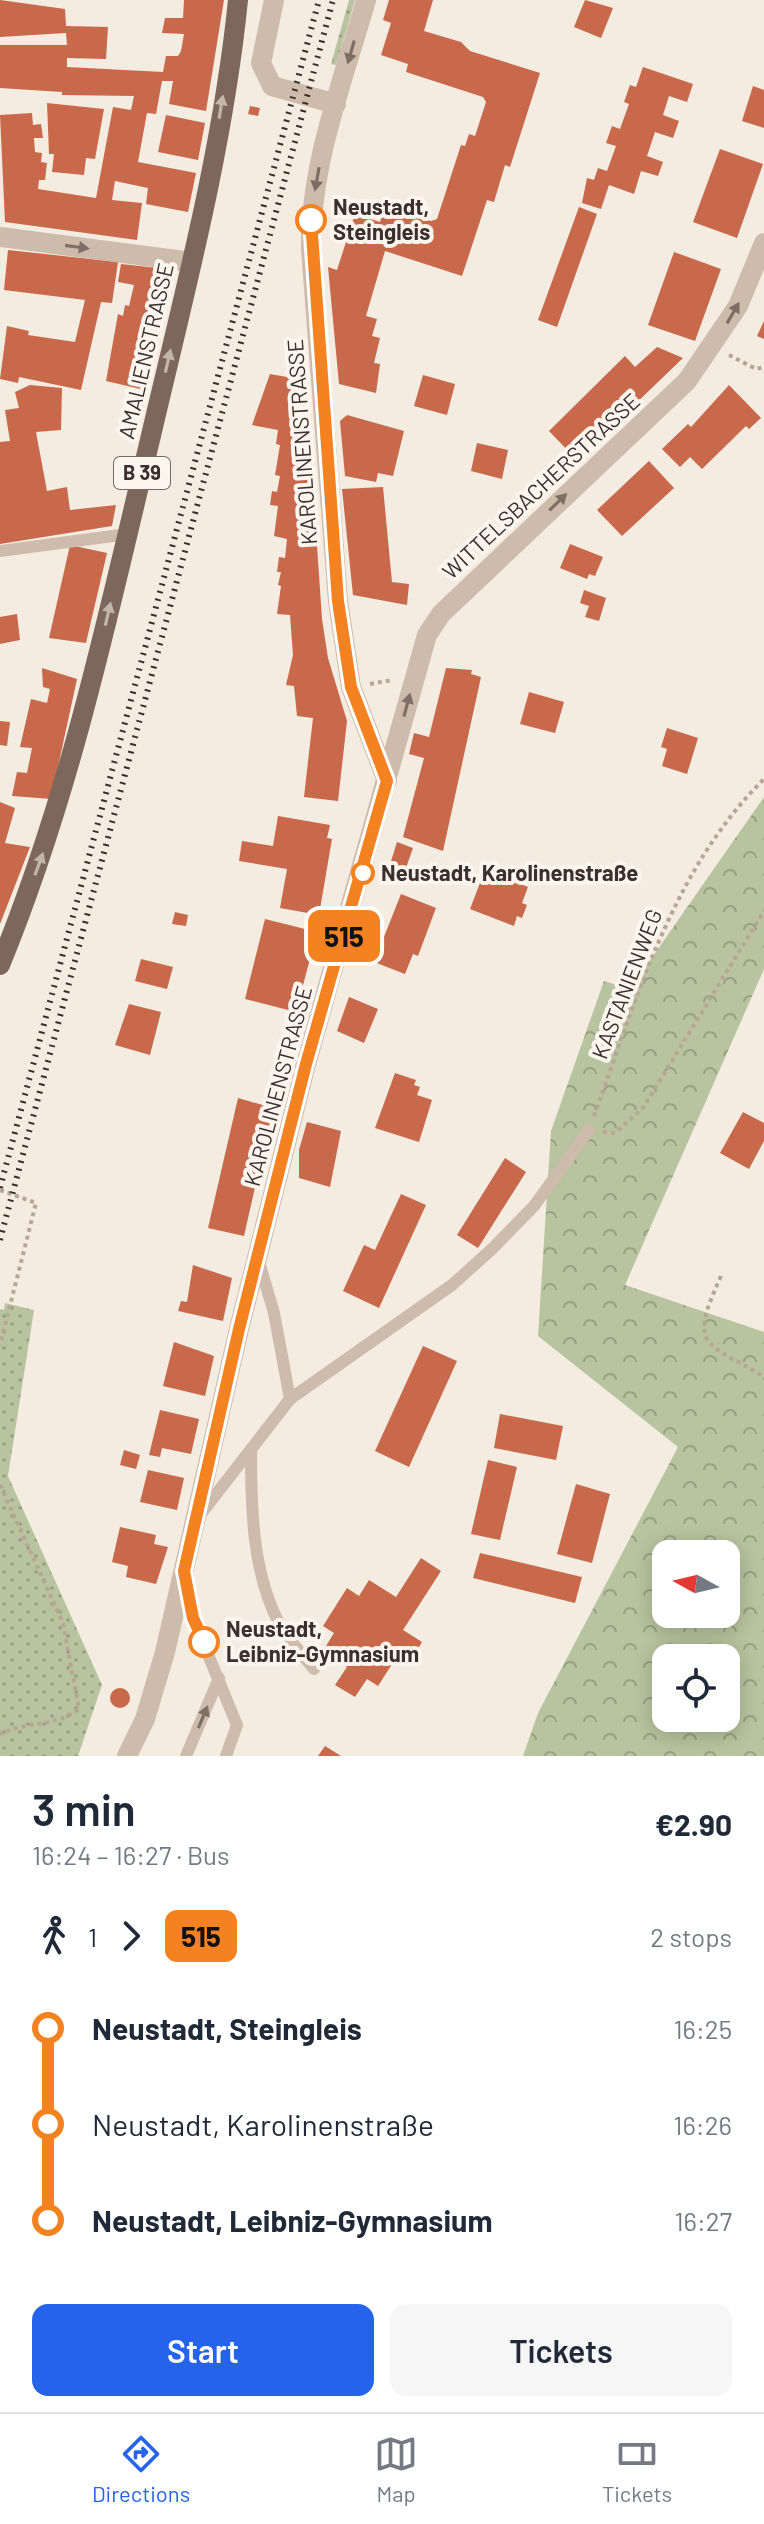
<!DOCTYPE html>
<html lang="en">
<head>
<meta charset="utf-8">
<style>
  :root { --surface:#fff; --page:#f6f6f7; --text:#1f2937; --muted:#747a83; --line:#e0e1e3; --accent:#2563eb }
  body { margin:0; font-family:Barlow,sans-serif; background:var(--page); color:var(--text); height:100vh; display:flex; flex-direction:column; font-size:30px; white-space:nowrap }
  * { box-sizing:border-box; margin:0 }
  p { font-size:26px; color:var(--muted) }
  .icon { flex:none; width:44px; height:44px; fill:none; stroke:currentColor; stroke-width:2; stroke-linecap:round; stroke-linejoin:round }
  .map { position:relative; height:1756px; overflow:hidden }
  .drawer { display:flex; flex-direction:column; background:var(--surface); flex:1 }
  .drawer>* { flex:none }
  .badge { padding:0 16px; border-radius:12px; font-size:28px; line-height:52px }
  .needle { width:52px; rotate:278deg }
  .fabs { position:absolute; left:652px; top:1540px; display:grid; gap:16px }
  .fabs a { display:grid; place-items:center; width:88px; height:88px; border-radius:16px; background:var(--surface); box-shadow:0 4px 20px #0003; font-size:40px }
  .map>.badge { position:absolute; translate:-50% -50%; box-shadow:0 0 0 4px #fff }
  .legs { display:flex; align-items:center; gap:12px; height:88px; padding:0 32px; font-size:26px }
  .legs p { margin-inline-start:auto }
  .headline { display:flex; align-items:center; justify-content:space-between; height:136px; padding:0 32px }
  h1 { font-size:44px; font-weight:600; line-height:60px }
  .primary-button { display:flex; gap:16px; margin-top:auto; padding:16px 32px }
  .primary-button a { flex:1; height:92px; border-radius:16px; background:var(--accent); color:#fff; font-size:32px; font-weight:600; line-height:92px; text-align:center }
  .primary-button a+a { background:var(--page); color:var(--text) }
  ul { padding:0 32px; list-style:none }
  li { display:flex; align-items:center; gap:28px; height:96px; font-size:30px }
  li i { display:grid; place-items:center; width:12px; height:100%; margin:0 10px; background:currentColor }
  li i::after { content:''; width:20px; height:20px; margin:-10px; border:6px solid; border-radius:50%; background:var(--surface) }
  li p { margin-inline-start:auto }
  li:first-child i { background:linear-gradient(#0000 50%,currentColor 0) }
  li:last-child i { background:linear-gradient(currentColor 50%,#0000 0) }
  .tab-bar { display:flex; justify-content:space-around; align-items:center; height:112px; border-top:2px solid var(--line); background:var(--surface); font-size:22px; color:var(--muted) }
  .tab-bar a { display:grid; justify-items:center; gap:4px }
  .tab-bar .active { color:var(--accent) }
  .map>svg:first-child { display:block }
  .grass { fill:url(#grass-dots) }
  .forest { fill:url(#forest-crowns); fill-rule:evenodd }
  .building { fill:#c8694b }
  .lines { fill:none; stroke-linecap:round; stroke-linejoin:round }
  .path { stroke:#b9a596; stroke-width:4; stroke-dasharray:4 4; stroke-linecap:butt }
  .lane { stroke:#cdbbac; stroke-width:12 }
  .street { stroke:#cdbbac; stroke-width:20 }
  .primary { stroke:#7d675c; stroke-width:20 }
  .rail { stroke:#3b302b; stroke-width:6; stroke-dasharray:2 6; stroke-linecap:butt }
  .oneway { fill:#7d6f65 }
  .oneway2 { fill:#c2b5ac }
  .line-1-casing { stroke:#fff; stroke-width:18 }
  .line-1 { stroke:#f58220; stroke-width:12 }
  .stop-1-dot { fill:#fff; stroke:#f58220; stroke-width:4 }
  .labels { text-anchor:middle; stroke-width:8; stroke-linejoin:round; paint-order:stroke }
  .shield { fill:#fbf5ee; stroke:#756b66; stroke-width:2 }
  .shield-label { font-size:20px; font-weight:bold; fill:#3b302b }
  .stop-label { font-size:22px; font-weight:bold; fill:#3b302b; stroke:#fbf5ee; text-anchor:start }
  .street-label { font-size:22px; fill:#3b302b; stroke:#fbf5ee }
</style>
</head>
<body>
<div class="map">
<svg width="764" height="1756" viewBox="0 0 764 1756">
  <defs>
    <pattern id="grass-dots" width="8" height="8" patternUnits="userSpaceOnUse" patternTransform="scale(2)"><rect width="8" height="8" fill="#b8c4a0"/><path d="M2 2h.1M6 6h.1" fill="none" stroke="#97a083" stroke-width="1.8" stroke-linecap="round"/></pattern>
    <pattern id="forest-crowns" width="20" height="18" patternUnits="userSpaceOnUse" patternTransform="scale(2)"><rect width="20" height="18" fill="#b8c4a0"/><path d="M2 6a3 3 0 1 1 6 0M12 15a3 3 0 1 1 6 0" fill="none" stroke="#97a083"/></pattern>
  </defs>
  <rect width="100%" height="100%" fill="#f4ebe1"/>
  <g class="grass">
    <path d="M349 0H355L336 65 331 64Z"/>
    <path d="M5 1303 34 1310 8 1476 102 1685 78 1756H0V1309L4 1310Z"/>
  </g>
  <path class="forest" d="M764 797V969L625 1285 764 1332V1756H523L538 1713 678 1447 538 1336 551 1131 604 981 630 989ZM666 1554H726V1614H666ZM666 1658H726V1718H666Z"/>
  <g class="building">
    <path d="M0 0 65 9 66 26 108 27 106 59 67 58V67L163 72 166 56H178L181 51 184 34 162 33 165 18H183L184 0H224L206 111 169 104 173 81H162L156 114 147 113 138 162 196 173 188 212 146 204 148 188 115 181 112 200 142 203 137 240 5 222 0 115 32 113 33 125 41 124 43 138H34L35 152 42 153 41 162 47 163 45 180H39L38 189 96 198 113 107 131 110 134 96 62 95V92L0 88V45H67L66 33 0 37Z"/>
    <path d="M389 0H433L424 31 461 42 470 51 540 73 510 167 505 165 494 202 487 200 462 276 385 251 366 316 377 319 372 336 380 338 374 363 380 364 376 393 339 384 328 267 337 270 355 214 380 222 385 206 431 221 437 219 461 145 465 146 469 134 475 136 486 102 483 97 406 72 408 64 381 55 391 23 383 20Z"/>
    <path d="M585 0 613 8 601 38 574 27Z"/>
    <path d="M643 67 693 84 687 102 669 96 663 115 679 121 673 138 655 132 647 156 663 162 658 176 641 171 634 194 609 185 601 209 582 203 587 178 594 180 598 168 607 171 616 146 606 143 612 126 620 129 629 104 624 102 630 85 636 87Z"/>
    <path d="M753 86 764 90V128L742 121Z"/>
    <path d="M47 103 104 109 95 159 86 158 84 175 52 172 54 154H49Z"/>
    <path d="M250 106 260 108 258 116 248 114Z"/>
    <path d="M166 115 205 123 198 160 158 152Z"/>
    <path d="M720 149 763 164 737 238 693 222Z"/>
    <path d="M579 207 597 214 557 327 538 320Z"/>
    <path d="M8 250 118 262 112 303 101 302 81 390 19 377 18 383 0 379 7 326 29 331 28 335 75 342 85 300 4 290Z"/>
    <path d="M674 252 721 269 695 341 648 325Z"/>
    <path d="M121 264 167 269 172 274 145 390 106 381 118 314 123 316 125 305 129 306 134 285 118 282Z"/>
    <path d="M764 321V339L757 336Z"/>
    <path d="M657 347 683 358 577 460 549 431 625 356 635 367Z"/>
    <path d="M270 374 304 380 303 397 307 398 322 619 328 658 347 721 338 801 304 797 313 718 297 716 294 686 286 685 293 655 290 615 277 614 281 586 278 585 281 572H277L279 557 285 558 287 539 274 536 278 506 270 505 272 491 277 492 280 476 275 475 280 445 276 444 278 430 252 425Z"/>
    <path d="M423 375 455 384 447 415 414 406Z"/>
    <path d="M30 385 62 388 61 430 36 432 47 491 67 487 70 510 116 505 112 526 0 544V442L10 441 5 410 19 408 15 392Z"/>
    <path d="M729 385 761 418 749 429 746 426 702 469 690 457 680 467 662 449 688 424 691 427Z"/>
    <path d="M347 415 404 431 393 476 378 473 376 482 345 476 340 421Z"/>
    <path d="M477 443 508 450 502 479 471 471Z"/>
    <path d="M649 461 674 488 622 536 597 510Z"/>
    <path d="M383 487 392 582 409 584 407 605 353 595 342 489Z"/>
    <path d="M570 544 603 557 595 576 589 574 587 579 560 568Z"/>
    <path d="M70 545 107 553 86 643 49 638Z"/>
    <path d="M584 590 606 598 599 621 585 617 589 606 580 603Z"/>
    <path d="M17 614 20 640 0 644V617Z"/>
    <path d="M42 668 77 679 51 799 12 796 17 772 27 773 32 748 20 747 31 699 47 703 50 689 43 687Z"/>
    <path d="M446 668 472 670 471 674 481 677 443 851 403 837 424 758 409 754 414 733 429 737Z"/>
    <path d="M529 692 564 702 555 733 520 724Z"/>
    <path d="M0 721 10 722 7 746 0 745Z"/>
    <path d="M667 728 698 738 687 774 662 766 667 749 661 747Z"/>
    <path d="M0 802 15 808 5 843 30 847 0 924Z"/>
    <path d="M278 816 330 825 327 838 332 839 319 915 280 908 287 869 239 861 242 841 273 846Z"/>
    <path d="M397 842 413 848 401 882 386 877Z"/>
    <path d="M485 870 528 887 522 903 527 905 522 918 517 916 514 926 470 909Z"/>
    <path d="M401 894 436 908 418 956 413 954 405 974 374 962Z"/>
    <path d="M175 912 188 915 186 926 172 924Z"/>
    <path d="M265 919 317 932 296 1012 245 999Z"/>
    <path d="M141 959 173 967 167 989 135 981Z"/>
    <path d="M349 997 378 1009 364 1043 337 1031Z"/>
    <path d="M129 1004 161 1012 150 1055 115 1045Z"/>
    <path d="M395 1073 416 1080 414 1085 420 1087 417 1095 432 1100 419 1142 375 1128Z"/>
    <path d="M238 1098 273 1108 244 1236 208 1228Z"/>
    <path d="M743 1112 764 1123V1141L749 1169 720 1153Z"/>
    <path d="M307 1122 341 1131 330 1187 299 1178V1150Z"/>
    <path d="M505 1158 526 1172 478 1248 457 1235Z"/>
    <path d="M401 1194 426 1205 379 1308 343 1291 364 1245 375 1250Z"/>
    <path d="M193 1265 232 1278 223 1321 178 1311 181 1301 187 1302Z"/>
    <path d="M174 1342 214 1356 205 1396 163 1386Z"/>
    <path d="M423 1346 457 1361 409 1467 375 1451Z"/>
    <path d="M160 1410 199 1419 191 1454 162 1448 160 1457 149 1455Z"/>
    <path d="M500 1414 563 1426 556 1460 494 1448Z"/>
    <path d="M124 1450 140 1455 136 1469 120 1465Z"/>
    <path d="M488 1460 517 1467 500 1540 471 1534Z"/>
    <path d="M148 1470 184 1478 177 1510 140 1502Z"/>
    <path d="M576 1484 610 1494 592 1563 557 1554Z"/>
    <path d="M120 1527 156 1535 154 1544 168 1547 156 1584 126 1577 128 1566 112 1562Z"/>
    <path d="M480 1553 582 1577 575 1603 473 1578Z"/>
    <path d="M421 1558 441 1571 403 1630 422 1642 408 1665 396 1658 378 1686 367 1679 355 1697 335 1685 347 1667 323 1651 334 1633 323 1626 347 1588 359 1596 369 1580 396 1597Z"/>
    <circle cx="120" cy="1698" r="10"/>
    <path d="M325 1746 341 1756H318Z"/>
  </g>
  <g class="lines">
    <g class="path">
      <path d="M729 355 756 369 764 367"/>
      <path d="M370 684 392 680"/>
      <path d="M594 1116C637 998 672 870 764 779"/>
      <path d="M603 1132 615 1133 643 1108 764 911"/>
      <path d="M0 1190 36 1203 0 1345"/>
      <path d="M721 1276C688 1349 704 1340 764 1377"/>
      <path d="M0 1485 63 1623 79 1709C53 1728 30 1720 0 1734"/>
    </g>
    <g class="lane">
      <path d="M0 551 128 534"/>
      <path d="M259 1262 274 1313 290 1399"/>
      <path d="M251 1450C251 1508 252 1573 280 1625 289 1640 303 1655 314 1669"/>
      <path d="M200 1515 290 1399 452 1285 492 1249 534 1206 589 1130"/>
      <path d="M185 1579 193 1618 237 1725 226 1756"/>
      <path d="M186 1756 219 1678"/>
    </g>
    <g class="street">
      <path d="M274 0 261 63 272 86 336 104"/>
      <path d="M366 0C343 81 310 164 311 249L338 601 351 687 387 781"/>
      <path d="M0 237 192 262"/>
      <path d="M127 1756 145 1719 165 1652 239 1329 306 1064 427 635 441 614 687 381 738 306 764 243"/>
    </g>
    <path class="primary" d="M0 965C70 794 106 623 149 444 183 298 223 150 238 0"/>
    <g class="rail">
      <path d="M0 1188 319 0"/>
      <path d="M0 1240 333 0"/>
    </g>
  </g>
  <defs><path id="oneway-solid" d="M-6-.8H1V-3.2L6.5 0L1 3.2V.8H-6Z" transform="scale(2)"/></defs>
  <g class="oneway">
    <use href="#oneway-solid" transform="translate(351 52) rotate(106)"/>
    <use href="#oneway-solid" transform="translate(317 179) rotate(100)"/>
    <use href="#oneway-solid" transform="translate(77 247) rotate(8)"/>
    <use href="#oneway-solid" transform="translate(733 313) rotate(-60)"/>
    <use href="#oneway-solid" transform="translate(558 502) rotate(-44)"/>
    <use href="#oneway-solid" transform="translate(407 705) rotate(-75)"/>
    <use href="#oneway-solid" transform="translate(203 1717) rotate(-67)"/>
  </g>
  <g class="oneway2">
    <use href="#oneway-solid" transform="translate(221 107) rotate(-81)"/>
    <use href="#oneway-solid" transform="translate(168 361) rotate(-77)"/>
    <use href="#oneway-solid" transform="translate(108 614) rotate(-77)"/>
    <use href="#oneway-solid" transform="translate(39 864) rotate(-70)"/>
  </g>
  <g class="lines">
    <g class="line-1-casing">
      <path id="line-1" d="M204 1642 193 1618 184 1571 239 1329 306 1064 387 781 351 687 338 601 311 220"/>
    </g>
    <use href="#line-1" class="line-1"/>
  </g>
  <g class="stop-1-dot">
    <circle cx="311" cy="220" r="14"/>
    <circle cx="363" cy="873" r="10"/>
    <circle cx="204" cy="1642" r="14"/>
  </g>
  <g class="labels">
    <rect class="shield" x="114" y="457" width="56" height="32" rx="6"/>
    <g class="shield-label">
      <text x="142" y="480">B 39</text>
    </g>
    <g class="stop-label">
      <text x="333" y="215">Neustadt,<tspan x="333" dy="25">Steingleis</tspan></text>
      <text x="381" y="881">Neustadt, Karolinenstraße</text>
      <text x="226" y="1637">Neustadt,<tspan x="226" dy="25">Leibniz-Gymnasium</tspan></text>
    </g>
    <g class="street-label">
      <text transform="translate(146 351) rotate(-77)" y="8">AMALIENSTRASSE</text>
      <text transform="translate(302 442) rotate(-94)" y="8">KAROLINENSTRASSE</text>
      <text transform="translate(541 486) rotate(-43)" y="8">WITTELSBACHERSTRASSE</text>
      <text transform="translate(627 984) rotate(-69)" y="8">KASTANIENWEG</text>
      <text transform="translate(278 1086) rotate(-75)" y="8">KAROLINENSTRASSE</text>
    </g>
  </g>
</svg>
<div class="fabs">
<a><svg class="needle" viewBox="-14 -14 28 28"><path d="M0-13l5 13h-10z" fill="#e53935"/><path d="M0 13l5-13h-10z" fill="#747a83"/></svg></a>
<a><svg class="icon" aria-label="locate" viewBox="0 0 24 24"><circle cx="12" cy="12" r="6"/><path d="M12 2v4M12 18v4M2 12h4M18 12h4"/></svg></a>
</div>
<b class="badge" style="left:344px;top:936px;background:#f58220;color:#111">515</b>
</div>
<section class="drawer">
<div class="headline"><div><h1>3 min</h1><p>16:24 – 16:27 · Bus</p></div><b>€2.90</b></div>
<div class="legs"><svg class="icon" aria-label="walk" viewBox="0 0 24 24"><circle cx="13" cy="4" r="2"/><path d="M13 8l-2 6 4 7M11 14l-3 7M7 12l3-4h3l4 4"/></svg>1<svg class="icon" aria-label="forward" viewBox="0 0 24 24"><path d="M9 5l7 7-7 7"/></svg><b class="badge" style="background:#f58220;color:#111">515</b><p>2 stops</p></div>
<ul>
<li><i style="color:#f58220"></i><b>Neustadt, Steingleis</b><p>16:25</p></li>
<li><i style="color:#f58220"></i><span>Neustadt, Karolinenstraße</span><p>16:26</p></li>
<li><i style="color:#f58220"></i><b>Neustadt, Leibniz-Gymnasium</b><p>16:27</p></li>
</ul>
<div class="primary-button"><a>Start</a><a>Tickets</a></div>
</section>
<nav class="tab-bar">
<a class="active"><svg class="icon" aria-label="directions" viewBox="0 0 24 24"><path d="M12 3l9 9-9 9-9-9zM9 14v-3h6M13 9l2 2-2 2"/></svg>Directions</a>
<a><svg class="icon" aria-label="map" viewBox="0 0 24 24"><path d="M3 6l6-2 6 2 6-2v14l-6 2-6-2-6 2zM9 4v14M15 6v14"/></svg>Map</a>
<a><svg class="icon" aria-label="tickets" viewBox="0 0 24 24"><path d="M3 7h18v10H3zM15 7v10"/></svg>Tickets</a>
</nav>
</body>
</html>
